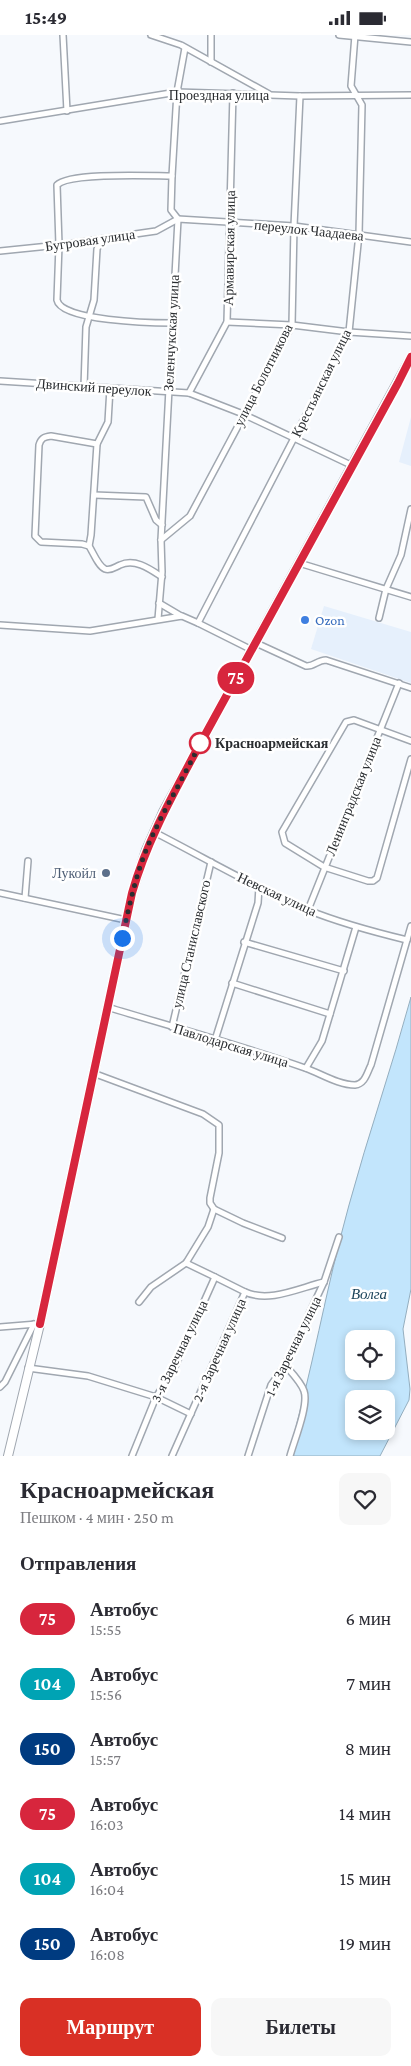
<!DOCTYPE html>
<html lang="ru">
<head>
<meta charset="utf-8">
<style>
  :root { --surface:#fff; --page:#f7f7f7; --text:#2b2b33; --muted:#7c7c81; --accent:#d93025 }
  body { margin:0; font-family:"Crimson Pro",serif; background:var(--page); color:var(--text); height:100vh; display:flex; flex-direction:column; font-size:19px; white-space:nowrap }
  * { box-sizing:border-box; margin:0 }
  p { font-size:16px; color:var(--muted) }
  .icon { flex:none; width:28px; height:28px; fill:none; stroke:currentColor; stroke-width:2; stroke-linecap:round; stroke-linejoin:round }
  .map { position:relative; height:1421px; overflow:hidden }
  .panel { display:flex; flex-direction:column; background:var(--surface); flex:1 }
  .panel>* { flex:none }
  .badge { padding:0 10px; border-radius:16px; font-size:18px; line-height:32px }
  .fabs { position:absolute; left:345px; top:1295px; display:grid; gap:10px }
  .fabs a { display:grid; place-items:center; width:50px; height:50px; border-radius:10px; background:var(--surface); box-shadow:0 2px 8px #0003; font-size:25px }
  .you { position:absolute; width:25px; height:25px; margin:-12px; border:4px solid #fff; border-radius:50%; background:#1a73e8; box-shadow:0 0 0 8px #1a73e833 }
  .map>.badge { position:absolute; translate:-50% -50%; box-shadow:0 0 0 2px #fff }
  h2 { padding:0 20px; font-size:19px; line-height:45px }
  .round { display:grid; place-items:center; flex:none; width:52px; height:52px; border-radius:10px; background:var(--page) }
  .summary { display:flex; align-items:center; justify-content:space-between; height:85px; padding:0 20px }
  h1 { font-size:24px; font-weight:700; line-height:38px }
  .cta { display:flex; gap:10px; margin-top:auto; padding:10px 20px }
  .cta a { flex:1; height:58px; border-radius:10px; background:var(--accent); color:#fff; font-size:20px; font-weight:700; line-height:58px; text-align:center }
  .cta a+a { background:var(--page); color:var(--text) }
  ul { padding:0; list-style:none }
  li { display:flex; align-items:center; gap:15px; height:65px; padding:0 20px }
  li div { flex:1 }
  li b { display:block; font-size:19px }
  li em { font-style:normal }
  li .badge { min-width:55px; font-weight:700; text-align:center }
  .status { display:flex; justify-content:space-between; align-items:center; height:35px; padding:0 25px; background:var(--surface); direction:ltr }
  .status svg { height:14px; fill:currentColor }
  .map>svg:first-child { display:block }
  .built { fill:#e6f0fc }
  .water { fill:#c2e5fc; stroke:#94aebf; fill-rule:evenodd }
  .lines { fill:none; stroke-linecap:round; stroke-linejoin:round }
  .minor-casing { stroke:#a0a7b0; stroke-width:8 }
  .primary-casing { stroke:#a0a7b0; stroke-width:10 }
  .minor { stroke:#fff; stroke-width:5 }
  .primary { stroke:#fff; stroke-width:8 }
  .line-casing { stroke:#fff; stroke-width:11 }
  .line { stroke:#d7263d; stroke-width:8 }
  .walk { stroke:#2a2d30; stroke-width:5; stroke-dasharray:0 9 }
  .shop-dot { fill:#3f7fe0; stroke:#fff; stroke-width:2 }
  .stop-dot { fill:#fff; stroke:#d7263d; stroke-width:2.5 }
  .service-dot { fill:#5c6f8a; stroke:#fff; stroke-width:2 }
  .labels { text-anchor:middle; stroke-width:5; stroke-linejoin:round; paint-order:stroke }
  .street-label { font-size:14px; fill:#2a2d30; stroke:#fff }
  .shop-label { font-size:14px; fill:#366cbe; stroke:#fff; text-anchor:start }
  .stop-label { font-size:14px; font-weight:bold; fill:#2a2d30; stroke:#fff; text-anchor:start }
  .service-label { font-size:14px; fill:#4e5e75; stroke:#fff; text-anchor:end }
  .water-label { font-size:15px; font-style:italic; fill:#1a435a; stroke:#fff }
</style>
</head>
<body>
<div class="status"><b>15:49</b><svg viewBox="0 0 49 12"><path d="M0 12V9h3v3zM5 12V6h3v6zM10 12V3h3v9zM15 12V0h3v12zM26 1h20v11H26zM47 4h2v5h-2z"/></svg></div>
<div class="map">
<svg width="411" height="1421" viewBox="0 0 411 1421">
  <rect width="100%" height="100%" fill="#f6f9fd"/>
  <g class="built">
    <path d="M411 382V431L399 427Z"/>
    <path d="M324 571 411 597V648L311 614Z"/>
  </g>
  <path class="water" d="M411 962V1254L403 1294 410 1354 409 1365 380 1421H288C312 1338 326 1253 349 1170 368 1100 392 1032 411 962ZM354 1304H386V1336H354ZM354 1364H386V1396H354Z"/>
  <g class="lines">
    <g class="minor-casing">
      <g id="minor">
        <path d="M63 0 67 76"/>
        <path d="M151 0 181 10 269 59"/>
        <path d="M211 0V27"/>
        <path d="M339 0 411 7"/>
        <path d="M0 86 177 57 300 61 411 60"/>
        <path d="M0 216 59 210 156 196 178 184 294 191 411 207"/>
        <path d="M227 287 292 290 349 297 411 301"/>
        <path d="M172 288C152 288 61 286 57 265L59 210 57 150C69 137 152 141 172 141"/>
        <path d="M0 346 189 358 243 379 353 431"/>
        <path d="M84 352 86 292 94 265 97 214 102 204"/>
        <path d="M189 358 227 287 233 58"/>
        <path d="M97 409 51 401C44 402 41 403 39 410L35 501 41 507 82 509 89 511C93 517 98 531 105 534 111 536 115 532 120 530 135 523 150 534 162 542"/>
        <path d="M94 460 146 462 156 485 162 490"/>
        <path d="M161 505 190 481 292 290 294 191 300 61"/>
        <path d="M89 511 91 500 97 409 108 387 110 353"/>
        <path d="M299 528 411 562"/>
        <path d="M159 568 181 581"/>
        <path d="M379 583 386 554 401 520 411 474"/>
        <path d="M158 584 162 537 161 505 178 184 171 175 172 141 177 57 185 13"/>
        <path d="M198 588 349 297 359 199 362 70 351 51 355 0"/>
        <path d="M0 590 90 596 182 581 198 588 252 615"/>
        <path d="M256 608 306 631C314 632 317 625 326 625L411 653"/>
        <path d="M411 706 354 685 346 687 282 797 285 808 324 832 368 846H373L377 843 411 724"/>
        <path d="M154 797C205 823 255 853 308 875 340 888 374 897 407 905"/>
        <path d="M0 858 126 885"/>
        <path d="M25 863 28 826"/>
        <path d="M308 875 399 648"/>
        <path d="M244 907 344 936"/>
        <path d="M232 948 330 979"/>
        <path d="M107 972C173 992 240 1010 305 1033 320 1038 338 1050 355 1050 365 1049 367 1038 371 1030L411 891"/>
        <path d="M172 992 211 827"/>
        <path d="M215 1005 258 868 259 852"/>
        <path d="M306 1033 322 1006 356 892"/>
        <path d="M93 1038 203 1079 219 1090V1118L210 1163V1168L214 1174 243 1188 282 1203"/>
        <path d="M186 1228 215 1242"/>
        <path d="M139 1267 151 1252 186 1228 208 1192 214 1174"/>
        <path d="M0 1292 37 1289"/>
        <path d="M285 1330C291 1337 301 1347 304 1356 309 1370 294 1406 290 1421"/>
        <path d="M28 1333 88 1341 156 1362 191 1379"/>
        <path d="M0 1352 5 1347 34 1289"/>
        <path d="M132 1421 156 1362 173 1336 215 1242 245 1257"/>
        <path d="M172 1421 245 1257C269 1268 299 1253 324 1247"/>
        <path d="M248 1421 271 1350 285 1330 324 1247 339 1202"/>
      </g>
    </g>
    <g class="primary-casing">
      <path id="primary" d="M8 1421 40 1289 132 858 146 815 163 777 411 322"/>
    </g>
    <use href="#minor" class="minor"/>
    <use href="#primary" class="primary"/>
  </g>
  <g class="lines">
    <g class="line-casing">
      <path id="line" d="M40 1289 132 858C146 809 170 765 194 720L398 348 411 322"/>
    </g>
    <use href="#line" class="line"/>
    <path class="walk" d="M122 903C129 873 135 842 147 813 162 777 185 741 200 708"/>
  </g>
  <circle class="shop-dot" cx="305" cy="585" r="5"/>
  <circle class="stop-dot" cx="200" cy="708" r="10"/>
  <circle class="service-dot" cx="106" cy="838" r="5"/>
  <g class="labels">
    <g class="street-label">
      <text x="219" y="65">Проездная улица</text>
      <text transform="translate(309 195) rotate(6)" y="5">переулок Чаадаева</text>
      <text transform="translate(90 205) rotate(-8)" y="5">Бугровая улица</text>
      <text transform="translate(229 213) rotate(-89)" y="5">Армавирская улица</text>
      <text transform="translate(171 298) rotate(-87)" y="5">Зеленчукская улица</text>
      <text transform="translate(263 340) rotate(-63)" y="5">улица Болотникова</text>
      <text transform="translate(321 348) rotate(-64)" y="5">Крестьянская улица</text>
      <text transform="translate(94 352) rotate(4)" y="5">Двинский переулок</text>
      <text transform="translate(353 761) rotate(-68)" y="5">Ленинградская улица</text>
      <text transform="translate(277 859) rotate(25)" y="5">Невская улица</text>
      <text transform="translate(191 909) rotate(-77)" y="5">улица Станиславского</text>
      <text transform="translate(231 1010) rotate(17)" y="5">Павлодарская улица</text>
      <text transform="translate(293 1311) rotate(-64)" y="5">1-я Заречная улица</text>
      <text transform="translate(219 1315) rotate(-66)" y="5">2-я Заречная улица</text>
      <text transform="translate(179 1316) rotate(-64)" y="5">3-я Заречная улица</text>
    </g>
    <g class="shop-label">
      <text x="315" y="590">Ozon</text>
    </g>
    <g class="stop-label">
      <text x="215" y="713">Красноармейская</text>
    </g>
    <g class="service-label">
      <text x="96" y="843">Лукойл</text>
    </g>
    <g class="water-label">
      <text x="369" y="1264">Волга</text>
    </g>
  </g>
</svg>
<div class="fabs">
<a><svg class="icon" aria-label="locate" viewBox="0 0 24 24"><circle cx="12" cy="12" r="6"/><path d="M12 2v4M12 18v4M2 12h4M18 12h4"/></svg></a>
<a><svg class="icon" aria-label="layers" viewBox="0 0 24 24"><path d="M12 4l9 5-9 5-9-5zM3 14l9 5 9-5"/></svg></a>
</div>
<div class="you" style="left:122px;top:903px"></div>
<b class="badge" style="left:236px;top:643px;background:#d7263d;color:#fff">75</b>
</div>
<section class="panel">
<div class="summary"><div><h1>Красноармейская</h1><p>Пешком · 4 мин · 250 m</p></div><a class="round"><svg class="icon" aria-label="heart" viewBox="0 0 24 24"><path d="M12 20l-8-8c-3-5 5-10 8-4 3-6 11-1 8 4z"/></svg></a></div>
<h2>Отправления</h2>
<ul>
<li><span class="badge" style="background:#d7263d;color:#fff">75</span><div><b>Автобус</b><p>15:55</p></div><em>6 мин</em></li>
<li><span class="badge" style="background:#00a3b4;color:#fff">104</span><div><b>Автобус</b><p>15:56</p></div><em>7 мин</em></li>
<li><span class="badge" style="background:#003b80;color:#fff">150</span><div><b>Автобус</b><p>15:57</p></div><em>8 мин</em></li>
<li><span class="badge" style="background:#d7263d;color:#fff">75</span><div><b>Автобус</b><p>16:03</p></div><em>14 мин</em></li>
<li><span class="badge" style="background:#00a3b4;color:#fff">104</span><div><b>Автобус</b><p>16:04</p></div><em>15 мин</em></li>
<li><span class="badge" style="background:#003b80;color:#fff">150</span><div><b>Автобус</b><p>16:08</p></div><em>19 мин</em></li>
</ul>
<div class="cta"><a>Маршрут</a><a>Билеты</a></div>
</section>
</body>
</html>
